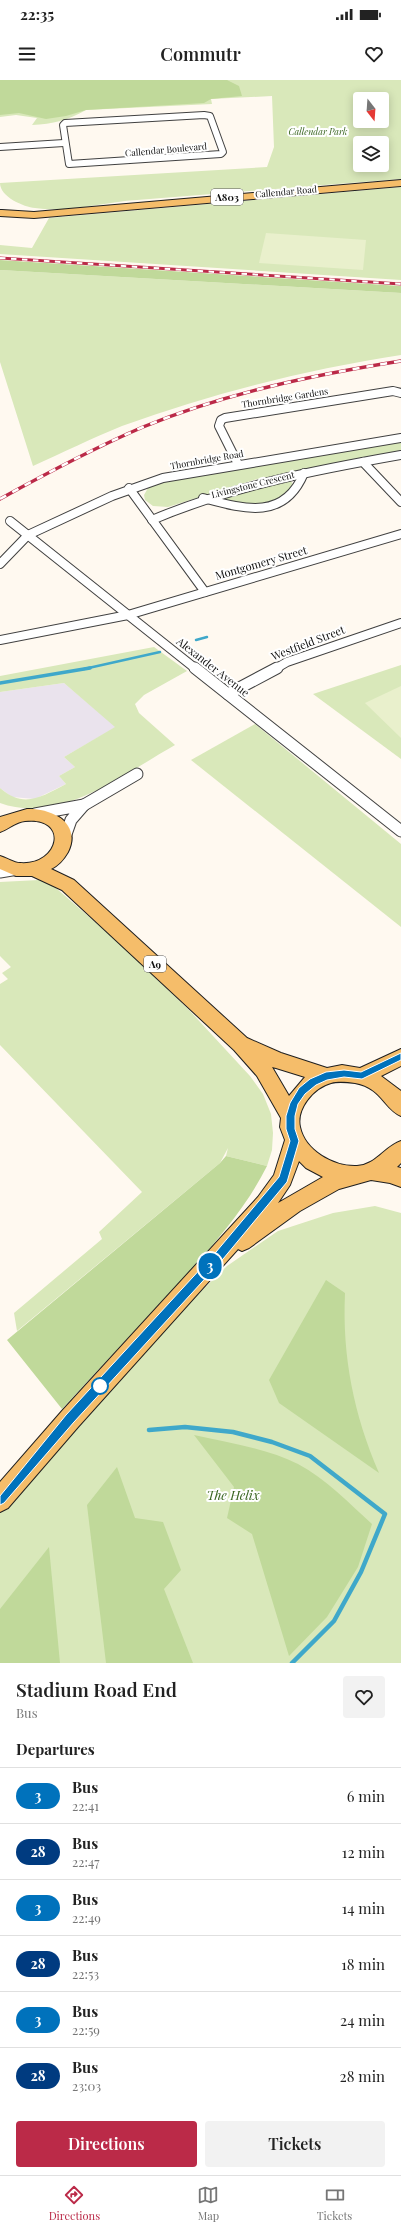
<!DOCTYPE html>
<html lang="en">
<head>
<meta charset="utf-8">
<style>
  :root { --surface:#fff; --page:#f2f2f2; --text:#222; --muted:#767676; --line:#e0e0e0; --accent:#bb2a48 }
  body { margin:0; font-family:"Playfair Display",serif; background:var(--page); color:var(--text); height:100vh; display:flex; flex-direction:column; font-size:15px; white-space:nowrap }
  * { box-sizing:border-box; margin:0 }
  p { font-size:13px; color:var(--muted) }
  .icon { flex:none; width:22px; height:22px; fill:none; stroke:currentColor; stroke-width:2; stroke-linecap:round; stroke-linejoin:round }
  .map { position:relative; height:1583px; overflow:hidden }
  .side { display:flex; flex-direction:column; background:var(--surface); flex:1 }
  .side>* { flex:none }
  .badge { padding:0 8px; border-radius:13px; font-size:14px; line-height:26px }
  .needle { width:26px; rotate:163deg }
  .fabs { position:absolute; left:353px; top:12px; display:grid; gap:8px }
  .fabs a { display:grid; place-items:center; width:36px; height:36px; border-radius:4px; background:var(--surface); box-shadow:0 2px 10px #0003; font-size:20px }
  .map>.badge { position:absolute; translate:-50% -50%; box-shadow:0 0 0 2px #fff }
  h2 { padding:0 16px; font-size:15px; line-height:36px }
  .round { display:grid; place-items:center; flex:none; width:42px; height:42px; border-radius:4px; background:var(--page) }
  .summary { display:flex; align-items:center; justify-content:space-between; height:68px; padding:0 16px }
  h1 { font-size:19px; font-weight:600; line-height:30px }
  .primary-button { display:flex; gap:8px; margin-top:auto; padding:8px 16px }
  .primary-button a { flex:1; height:46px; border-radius:4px; background:var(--accent); color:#fff; font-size:16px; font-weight:600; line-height:46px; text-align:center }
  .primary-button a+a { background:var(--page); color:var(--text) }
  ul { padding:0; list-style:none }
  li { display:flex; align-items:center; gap:12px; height:56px; padding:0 16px; border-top:1px solid var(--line) }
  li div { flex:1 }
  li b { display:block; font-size:15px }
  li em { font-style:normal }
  li .badge { min-width:44px; font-weight:700; text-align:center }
  .status { display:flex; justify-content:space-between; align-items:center; height:28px; padding:0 20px; background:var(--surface); direction:ltr }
  .status svg { height:11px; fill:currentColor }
  header { display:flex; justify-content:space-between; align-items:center; height:52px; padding:0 16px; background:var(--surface); font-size:18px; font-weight:600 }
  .menu { display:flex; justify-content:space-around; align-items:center; height:56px; border-top:1px solid var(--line); background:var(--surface); font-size:11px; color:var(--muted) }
  .menu a { display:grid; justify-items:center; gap:2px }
  .menu .active { color:var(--accent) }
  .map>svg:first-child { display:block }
  .industrial { fill:#eae3ed }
  .green { fill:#d9e8ba; fill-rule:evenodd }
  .forest { fill:#c0d99a }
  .pitch { fill:#e9f0cc }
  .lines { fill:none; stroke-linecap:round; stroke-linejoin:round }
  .stream-far2 { stroke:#3fa8ca; stroke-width:2.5 }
  .stream-far1 { stroke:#3fa8ca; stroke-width:3.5 }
  .stream { stroke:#3fa8ca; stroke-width:4.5 }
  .minor-far2-casing { stroke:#414141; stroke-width:8 }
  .minor-far1-casing { stroke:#414141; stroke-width:10 }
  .minor-casing { stroke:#414141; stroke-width:13 }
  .primary-casing { stroke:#1f1f1f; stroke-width:2 }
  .minor-far2 { stroke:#fff; stroke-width:6 }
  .minor-far1 { stroke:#fff; stroke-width:8 }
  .minor { stroke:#fff; stroke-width:11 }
  .primary { fill:#f5bd6a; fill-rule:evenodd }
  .rail-far1-casing { stroke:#bb2a48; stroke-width:3 }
  .rail-casing { stroke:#bb2a48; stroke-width:3.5 }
  .rail-far1 { stroke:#fff; stroke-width:2; stroke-dasharray:5.5; stroke-linecap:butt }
  .rail { stroke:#fff; stroke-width:2.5; stroke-dasharray:7; stroke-linecap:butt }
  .line { fill:#0072bc; stroke:#fff }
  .stop-dot { fill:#fff; stroke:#0072bc; stroke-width:2 }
  .labels { text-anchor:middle; stroke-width:4; stroke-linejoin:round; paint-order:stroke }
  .far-park-label { font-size:9px; font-style:italic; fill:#396520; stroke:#fff }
  .far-street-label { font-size:9px; fill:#0e0e0e; stroke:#fff }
  .shield { fill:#fff; stroke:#565656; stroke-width:1 }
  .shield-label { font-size:10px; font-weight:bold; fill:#0e0e0e }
  .street-label { font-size:11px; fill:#0e0e0e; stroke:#fff }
  .near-park-label { font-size:13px; font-style:italic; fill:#396520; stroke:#fff }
</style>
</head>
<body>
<div class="status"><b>22:35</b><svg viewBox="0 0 49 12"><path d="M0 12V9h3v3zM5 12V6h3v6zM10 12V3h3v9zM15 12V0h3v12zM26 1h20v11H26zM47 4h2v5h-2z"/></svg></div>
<header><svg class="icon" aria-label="menu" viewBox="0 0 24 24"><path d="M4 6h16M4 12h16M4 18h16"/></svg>Commutr<svg class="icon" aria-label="heart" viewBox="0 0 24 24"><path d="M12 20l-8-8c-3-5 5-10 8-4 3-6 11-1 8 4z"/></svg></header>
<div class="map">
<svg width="401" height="1583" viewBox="0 0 401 1583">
  <rect width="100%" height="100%" fill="#fff9f0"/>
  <path class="industrial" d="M64 603 116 647 64 677 75 687 59 696 66 704 35 719 12 717 0 708V612Z"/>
  <g class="green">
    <path d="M0 0H401V99C313 106 225 113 137 120 104 122 68 133 35 128 24 127 0 117 0 103L267 87 274 67 272 16 211 19 212 24 86 30C68 40 53 44 32 45L37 38 16 35 0 37ZM360 19H382V41H360ZM360 63H382V85H360Z"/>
    <path d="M401 107V200L0 174V165L32 168 49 138Z"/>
    <path d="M0 190 401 213V275C305 290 213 313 122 346 92 358 62 373 33 386L0 282Z"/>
    <path d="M401 361V373L257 399 168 427 153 426 145 420 144 415 148 408 157 404 183 397Z"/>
    <path d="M290 400 293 404 283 418 254 426 224 419 227 415Z"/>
    <path d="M154 567 187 591 144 615 135 624 139 633 175 665C125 693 61 745 0 723V708C24 729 41 717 66 704L59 696 75 687 64 677 115 647 64 603 0 612V596Z"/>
    <path d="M401 585V679L313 614Z"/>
    <path d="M255 644 401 764V847L191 680Z"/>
    <path d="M39 800 49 802 118 862 189 930 250 996 263 1014 271 1034 273 1053 272 1070 267 1086 226 1076 228 1068 220 1083 17 1251 14 1233 102 1159 99 1152 142 1112 0 965V904L8 899 2 893 11 887 0 876V802Z"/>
    <path d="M375 1126 401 1133V1583H0V1433L70 1339 227 1186 278 1151 333 1133Z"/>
  </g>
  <g class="forest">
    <path d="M0 0H227L239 6 242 16 211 19 204 23 86 30 66 36 46 39 19 33 0 35Z"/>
    <path d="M0 180 401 206V213L0 190Z"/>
    <path d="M226 1076 267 1086C249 1122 224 1152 198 1182L62 1329 7 1260 220 1083Z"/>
    <path d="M326 1200 345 1213C342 1277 354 1335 379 1393L279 1323 269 1300Z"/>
    <path d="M194 1355C228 1363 267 1368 298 1384 326 1399 349 1423 372 1444L358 1487 327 1537 289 1576 252 1454 227 1438 234 1407Z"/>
    <path d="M117 1387 135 1438 163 1442 181 1490 164 1509 193 1583H106L87 1425Z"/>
    <path d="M49 1467 60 1583H0V1529Z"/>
  </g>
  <g class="pitch">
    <path d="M266 153 366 160 363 190 259 183Z"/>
    <path d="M401 606V658L365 623Z"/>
  </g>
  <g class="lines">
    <g class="stream-far2">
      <path d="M196 560 207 557"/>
      <path d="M84 589 160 572"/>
    </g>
    <path class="stream-far1" d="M0 603 90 588"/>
    <path class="stream" d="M149 1350 185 1347 233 1352 272 1362 310 1376 385 1434 361 1492 334 1541 292 1583"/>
    <g class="minor-far2-casing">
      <g id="minor-far2">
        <path d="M204 35 210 36 223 72 221 74 69 84 63 45 65 43Z"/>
        <path d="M0 67 64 63"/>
      </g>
    </g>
    <g class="minor-far1-casing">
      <g id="minor-far1">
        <path d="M363 382 401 422"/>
        <path d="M238 384 219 346 221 340 225 338 393 311 401 313"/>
        <path d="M129 408 205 512"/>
        <path d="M203 418C244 429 284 441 304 393"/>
        <path d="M152 440C232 406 316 390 401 375"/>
        <path d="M10 441 196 589"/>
        <path d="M0 484 28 455 112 416 163 398 401 358"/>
        <path d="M0 560 128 535 401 454"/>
        <path d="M275 589 287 582 401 543"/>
      </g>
    </g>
    <g class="minor-casing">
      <g id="minor">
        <path d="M195 588 401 751"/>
        <path d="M228 614 277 588"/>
        <path d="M84 725 137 694"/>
        <path d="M35 734 84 725 71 740 65 757"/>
        <path d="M0 792 18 789"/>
      </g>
    </g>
    <g class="primary-casing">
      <g id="primary">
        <path d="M401 100V106L34 138 0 136V130H2L34 132Z"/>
        <path d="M27 729C52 728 82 743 68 772 64 779 59 785 51 789L74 800 247 958 281 973 327 988 342 985 360 988 401 969V986L381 996 401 1011V1036C384 1029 382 1008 355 1003 347 1002 338 1001 331 1003 313 1008 296 1029 300 1047 305 1071 334 1087 357 1086 376 1085 384 1067 401 1061V1083L397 1087 401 1088V1107L390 1103 371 1100 339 1109 300 1131 249 1168 242 1171 238 1169 78 1347 8 1428 0 1432V1402L62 1331 258 1117 274 1095 285 1060 280 1047 281 1038 257 996 234 970 62 810 32 796H16L0 789V776C7 778 14 783 20 783 60 786 70 736 25 741 15 742 9 749 0 752V737ZM272 987 276 988 305 997 289 1016ZM299 1081 306 1088 323 1097 278 1123 290 1105Z"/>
      </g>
    </g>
    <use href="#minor-far2" class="minor-far2"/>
    <use href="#minor-far1" class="minor-far1"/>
    <use href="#minor" class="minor"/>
    <use href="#primary" class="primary"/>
    <g class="rail-far1-casing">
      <path id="rail-far1" d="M0 178 401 204"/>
    </g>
    <g class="rail-casing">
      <path id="rail" d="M0 419C47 393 94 368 143 347 226 313 313 295 401 281"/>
    </g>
    <use href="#rail-far1" class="rail-far1"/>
    <use href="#rail" class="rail"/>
  </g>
  <path class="line" d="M401 973V980L362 999 344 997 327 1000 316 1005 305 1014 298 1024 295 1036V1049L299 1061 287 1102 223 1179 74 1342 4 1423 0 1425V1416L66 1335 216 1172 279 1097 290 1061 286 1049V1036L290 1023 299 1008 310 999 326 992 344 990 361 992Z"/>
  <circle class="stop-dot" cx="100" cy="1306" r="8"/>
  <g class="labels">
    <g class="far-park-label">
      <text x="318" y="55">Callendar Park</text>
    </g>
    <g class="far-street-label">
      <text transform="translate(166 70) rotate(-5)" y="3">Callendar Boulevard</text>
      <text transform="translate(286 112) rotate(-5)" y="3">Callendar Road</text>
      <text transform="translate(285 318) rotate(-9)" y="3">Thornbridge Gardens</text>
      <text transform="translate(207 380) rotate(-10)" y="3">Thornbridge Road</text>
      <text transform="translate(253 405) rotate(-14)" y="3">Livingstone Crescent</text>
    </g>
    <g class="shield">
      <rect x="211" y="109" width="32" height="16" rx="3"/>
      <rect x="144" y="876" width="22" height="16" rx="3"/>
    </g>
    <g class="shield-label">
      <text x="227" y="121">A803</text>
      <text x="155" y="888">A9</text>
    </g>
    <g class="street-label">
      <text transform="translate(261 483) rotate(-16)" y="4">Montgomery Street</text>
      <text transform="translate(308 563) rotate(-21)" y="4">Westfield Street</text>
      <text transform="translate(213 587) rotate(38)" y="4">Alexander Avenue</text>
    </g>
    <g class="near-park-label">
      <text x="233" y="1420">The Helix</text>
    </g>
  </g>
</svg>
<div class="fabs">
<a><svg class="needle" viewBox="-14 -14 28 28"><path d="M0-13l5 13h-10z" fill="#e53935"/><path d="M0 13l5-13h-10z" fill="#767676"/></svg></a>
<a><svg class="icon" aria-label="layers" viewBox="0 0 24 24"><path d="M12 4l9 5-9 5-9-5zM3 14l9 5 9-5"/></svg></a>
</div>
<b class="badge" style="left:210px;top:1186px;background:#0072bc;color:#fff">3</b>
</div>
<section class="side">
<div class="summary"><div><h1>Stadium Road End</h1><p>Bus</p></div><a class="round"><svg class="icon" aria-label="heart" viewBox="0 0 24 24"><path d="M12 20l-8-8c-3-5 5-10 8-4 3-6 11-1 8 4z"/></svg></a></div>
<h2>Departures</h2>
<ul>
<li><span class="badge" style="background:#0072bc;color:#fff">3</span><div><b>Bus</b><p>22:41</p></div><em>6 min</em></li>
<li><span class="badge" style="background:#003b80;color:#fff">28</span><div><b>Bus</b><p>22:47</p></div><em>12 min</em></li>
<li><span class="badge" style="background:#0072bc;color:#fff">3</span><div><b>Bus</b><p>22:49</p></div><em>14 min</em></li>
<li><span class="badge" style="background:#003b80;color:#fff">28</span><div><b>Bus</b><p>22:53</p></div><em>18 min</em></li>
<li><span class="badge" style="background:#0072bc;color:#fff">3</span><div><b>Bus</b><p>22:59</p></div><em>24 min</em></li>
<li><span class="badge" style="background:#003b80;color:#fff">28</span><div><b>Bus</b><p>23:03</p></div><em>28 min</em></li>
</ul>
<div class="primary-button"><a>Directions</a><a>Tickets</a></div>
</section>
<nav class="menu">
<a class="active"><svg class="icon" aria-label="directions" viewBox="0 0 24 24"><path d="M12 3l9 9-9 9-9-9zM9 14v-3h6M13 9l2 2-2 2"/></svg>Directions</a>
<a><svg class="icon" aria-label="map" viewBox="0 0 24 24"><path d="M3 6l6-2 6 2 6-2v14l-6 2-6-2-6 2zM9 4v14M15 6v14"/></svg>Map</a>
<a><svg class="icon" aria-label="tickets" viewBox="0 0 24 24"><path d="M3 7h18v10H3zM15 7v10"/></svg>Tickets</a>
</nav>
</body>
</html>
